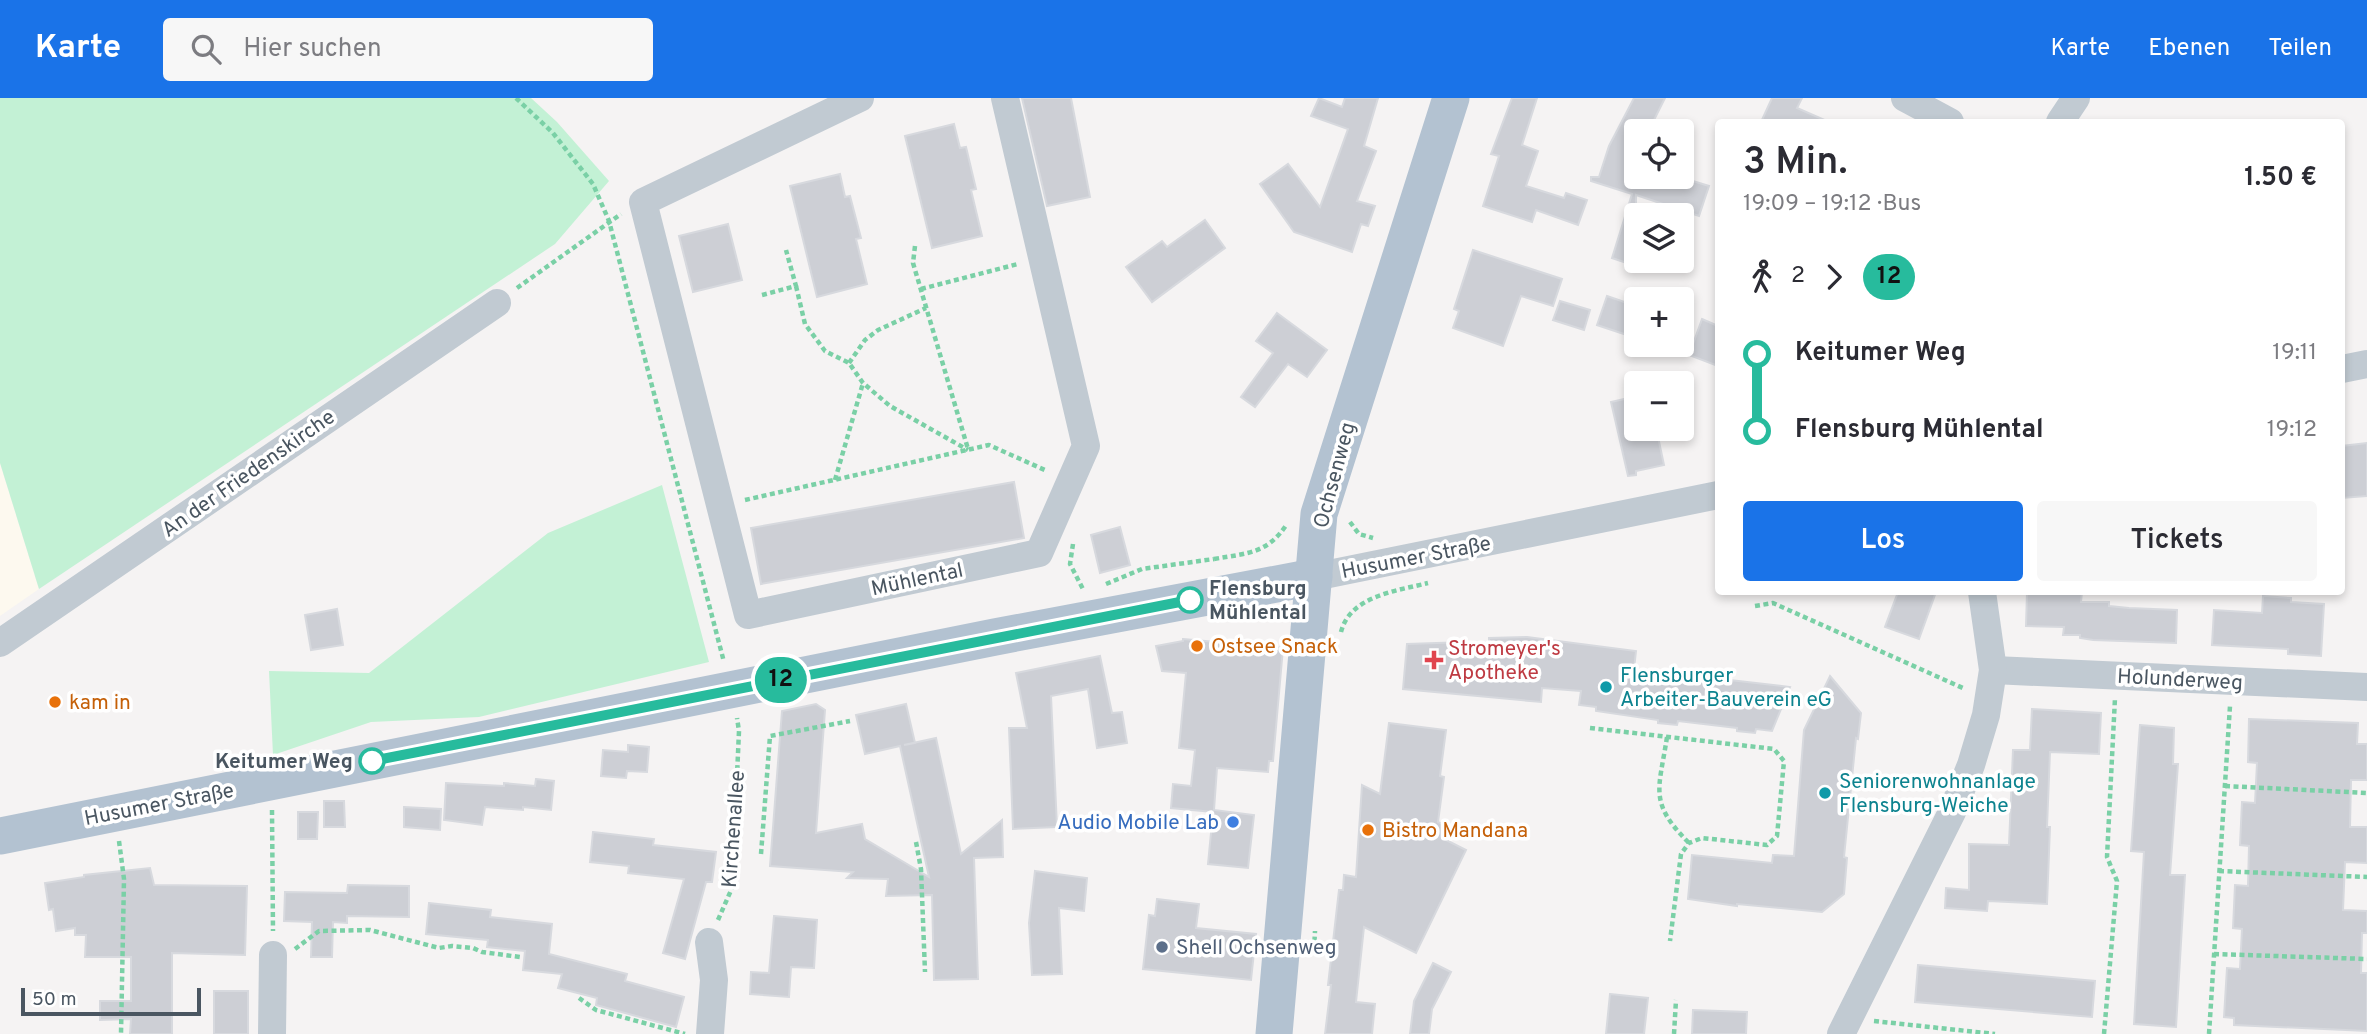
<!DOCTYPE html>
<html lang="de">
<head>
<meta charset="utf-8">
<style>
  :root { --surface:#fff; --page:#f7f7f7; --text:#2b2b33; --muted:#7c7c81; --accent:#1a73e8 }
  body { margin:0; font-family:Overpass,sans-serif; background:var(--page); color:var(--text); height:100vh; display:flex; flex-direction:column; font-size:26px; white-space:nowrap }
  * { box-sizing:border-box; margin:0 }
  p { font-size:23px; color:var(--muted) }
  .icon { flex:none; width:38px; height:38px; fill:none; stroke:currentColor; stroke-width:2; stroke-linecap:round; stroke-linejoin:round }
  .map { position:relative; flex:1; overflow:hidden }
  .sheet { position:absolute; left:1715px; top:21px; width:630px; height:476px; display:flex; flex-direction:column; background:var(--surface); border-radius:7px; box-shadow:0 4px 10px #0003 }
  .sheet>* { flex:none }
  .badge { padding:0 14px; border-radius:23px; font-size:24px; line-height:46px }
  .controls { position:absolute; left:1624px; top:21px; display:grid; gap:14px }
  .controls a { display:grid; place-items:center; width:70px; height:70px; border-radius:7px; background:var(--surface); box-shadow:0 4px 10px #0003; font-size:35px }
  .scale { position:absolute; left:21px; bottom:18px; width:180px; box-sizing:border-box; padding-left:7px; border:4px solid #4a5661; border-top:0; font-size:19px; line-height:24px; white-space:nowrap; color:#4a5661; -webkit-text-stroke:5px #fff; paint-order:stroke }
  .map>.badge { position:absolute; translate:-50% -50%; box-shadow:0 0 0 4px #fff }
  .legs { display:flex; align-items:center; gap:10px; height:77px; padding:0 28px; font-size:23px }
  .legs p { margin-inline-start:auto }
  .overview { display:flex; align-items:center; justify-content:space-between; height:119px; padding:0 28px }
  h1 { font-size:38px; font-weight:600; line-height:52px }
  .cta { display:flex; gap:14px; margin-top:auto; padding:14px 28px }
  .cta a { flex:1; height:80px; border-radius:7px; background:var(--accent); color:#fff; font-size:28px; font-weight:600; line-height:80px; text-align:center }
  .cta a+a { background:var(--page); color:var(--text) }
  ul { padding:0 28px; list-style:none }
  li { display:flex; align-items:center; gap:24px; height:77px; font-size:26px }
  li i { display:grid; place-items:center; width:10px; height:100%; margin:0 9px; background:currentColor }
  li i::after { content:''; width:18px; height:18px; margin:-9px; border:5px solid; border-radius:50%; background:var(--surface) }
  li p { margin-inline-start:auto }
  li:first-child i { background:linear-gradient(#0000 50%,currentColor 0) }
  li:last-child i { background:linear-gradient(currentColor 50%,#0000 0) }
  header { display:flex; align-items:center; gap:42px; box-sizing:border-box; height:98px; padding:0 35px; background:var(--accent); color:#fff }
  header strong { font-size:33px }
  nav { display:flex; gap:38px; margin-inline-start:auto; font-size:24px }
  .search { width:490px; height:63px; background:var(--page); display:flex; align-items:center; gap:18px; box-sizing:border-box; padding:0 24px; border-radius:7px; color:var(--muted); font-size:26px }
  .map>svg:first-child { display:block }
  .commercial { fill:#fdf9ef }
  .green { fill:#c3f1d5 }
  .building { fill:#cdcfd5; stroke:#d7d9de; stroke-width:2 }
  .lines { fill:none; stroke-linecap:round; stroke-linejoin:round }
  .path { stroke:#7ad0a6; stroke-width:4.5; stroke-dasharray:5 3.5; stroke-linecap:butt }
  .minor { stroke:#c1cad2; stroke-width:28 }
  .major { stroke:#b3c2d1; stroke-width:37 }
  .line-1-casing { stroke:#fff; stroke-width:16 }
  .line-1 { stroke:#27bb9d; stroke-width:10 }
  .stop-1-dot { fill:#fff; stroke:#27bb9d; stroke-width:3.5 }
  .food-dot { fill:#e8710a; stroke:#fff; stroke-width:2.5 }
  .health-dot { fill:#e0444e; stroke:#fff; stroke-width:2.5 }
  .culture-dot { fill:#0f9aa8; stroke:#fff; stroke-width:2.5 }
  .shop-dot { fill:#3f7fe0; stroke:#fff; stroke-width:2.5 }
  .service-dot { fill:#5c6f8a; stroke:#fff; stroke-width:2.5 }
  .labels { text-anchor:middle; stroke-width:7; stroke-linejoin:round; paint-order:stroke }
  .street-label { font-size:21px; fill:#4a5661; stroke:#fff }
  .stop-label { font-size:21px; font-weight:bold; fill:#4a5661; stroke:#fff; text-anchor:start }
  .food-label { font-size:21px; fill:#c56008; stroke:#fff; text-anchor:start }
  .health-label { font-size:21px; fill:#be3a42; stroke:#fff; text-anchor:start }
  .culture-label { font-size:21px; fill:#0d838f; stroke:#fff; text-anchor:start }
  .shop-label { font-size:21px; fill:#366cbe; stroke:#fff; text-anchor:end }
  .service-label { font-size:21px; fill:#4e5e75; stroke:#fff; text-anchor:start }
</style>
</head>
<body>
<header>
<strong>Karte</strong>
<div class="search"><svg class="icon" aria-label="search" viewBox="0 0 24 24"><circle cx="10" cy="10" r="6"/><path d="M15 15l6 6"/></svg>Hier suchen</div>
<nav><a>Karte</a><a>Ebenen</a><a>Teilen</a></nav>
</header>
<div class="map">
<svg width="2367" height="936" viewBox="0 0 2367 936">
  <rect width="100%" height="100%" fill="#f5f3f3"/>
  <path class="commercial" d="M0 365 39 491 0 518Z"/>
  <g class="green">
    <path d="M0 0H531L557 24 609 83 555 146 39 491 0 365Z"/>
    <path d="M662 387 709 564 479 619 371 624 273 657 269 573 369 575 548 435Z"/>
  </g>
  <g class="building">
    <path d="M1022 0H1071L1090 99 1047 108Z"/>
    <path d="M1319 0 1342 9 1345 0H1378L1364 48 1376 53 1357 103 1375 108 1368 128 1361 126 1352 154 1294 134 1260 86 1288 66 1320 109 1348 31 1311 18Z"/>
    <path d="M1512 0H1537L1522 47 1538 53 1526 88 1564 100 1566 95 1587 102 1578 127 1536 112 1532 124 1483 108 1499 58 1491 56Z"/>
    <path d="M1634 0H1665L1653 24H1636V79H1680L1709 88 1699 118 1636 97V168L1612 160 1632 96 1591 83V79H1599L1609 48Z"/>
    <path d="M1772 0H1802L1797 10 1829 24H1761Z"/>
    <path d="M954 26 960 50 966 49 976 91 971 92 982 138 932 150 905 38Z"/>
    <path d="M840 76 845 99 850 98 861 140 856 141 867 186 817 199 790 88Z"/>
    <path d="M1205 122 1225 150 1152 204 1126 169 1162 143 1167 149Z"/>
    <path d="M728 126 742 182 693 194 679 138Z"/>
    <path d="M1473 152 1562 181 1553 208 1521 198 1503 248 1453 230 1459 213 1454 211Z"/>
    <path d="M1607 198 1636 208V240L1597 227Z"/>
    <path d="M1560 203 1590 212 1584 232 1553 222Z"/>
    <path d="M1277 215 1327 252 1307 279 1288 266 1255 309 1241 299 1273 255 1256 243Z"/>
    <path d="M1702 221 1718 228V268L1689 257Z"/>
    <path d="M1633 299 1636 312V331H1642L1643 337 1657 334 1664 367 1636 373V377L1628 378 1611 304Z"/>
    <path d="M2367 345V398L2342 400V348Z"/>
    <path d="M1014 384 1024 440 761 486 751 430Z"/>
    <path d="M1120 429 1130 467 1100 475 1091 437Z"/>
    <path d="M1898 494H1936L1919 541 1885 529Z"/>
    <path d="M2027 494H2082L2081 504H2109V508L2129 510 2177 512 2176 545 2093 542 2080 540V537H2063L2064 529 2026 528Z"/>
    <path d="M2263 498 2291 500V504L2324 506 2321 558 2288 556V551L2212 547 2214 512 2262 515Z"/>
    <path d="M337 511 343 547 311 552 305 517Z"/>
    <path d="M1527 539 1636 553 1634 571 1790 589 1772 633 1756 631 1755 635 1737 633V630L1678 623 1677 627 1658 625V622L1596 613V609L1579 607 1581 593 1542 590 1541 604 1403 591 1407 546 1467 544 1489 546V540Z"/>
    <path d="M1183 541 1283 550 1273 663H1269L1268 674 1217 670 1214 712 1254 717 1248 770 1208 766 1213 714 1171 710 1173 686 1191 688 1195 652 1179 650 1186 575 1162 573 1156 548 1183 543Z"/>
    <path d="M1100 558 1112 615 1122 614 1127 645 1097 650 1088 591 1051 598 1057 729 1013 731 1009 630H1027L1016 575Z"/>
    <path d="M1830 578 1861 615 1858 641 1856 640 1844 759 1847 760 1844 796 1822 814 1737 806V808L1688 801 1692 757 1772 765 1773 757 1794 758 1804 632Z"/>
    <path d="M816 606 825 612 816 735 862 726 865 741 929 779 900 648 865 656 856 617 906 606 915 645 904 647 936 640 961 756 1002 722 1003 759 974 760 978 881 934 882 932 797 886 798 888 781 847 780 853 774 770 768 782 613Z"/>
    <path d="M2032 611 2101 615 2099 656 2050 654 2047 729H2050L2047 806 1988 803 1987 813 1945 810 1946 790 1969 792V746L2009 747 2013 652H2030Z"/>
    <path d="M2249 621 2358 625 2357 646H2367V682H2351L2350 729H2367V765L2345 764 2343 812 2367 813V835H2362L2361 875H2367V933L2234 927V920L2224 919 2227 870 2240 871 2242 831 2233 830 2235 787 2248 788 2249 748 2240 747 2242 704 2255 705 2257 665 2248 664Z"/>
    <path d="M1389 625 1446 632 1440 678 1444 679 1438 724 1447 728 1442 740 1466 752 1416 855 1364 829 1356 904 1375 906 1372 936H1325L1331 887H1328L1339 792H1343L1344 777 1356 779 1362 687 1380 696Z"/>
    <path d="M2140 627 2174 630 2173 666H2178L2170 777H2185L2176 929 2134 926 2144 754 2131 753Z"/>
    <path d="M628 647 649 649 647 674 627 673 626 680 601 678 603 652 628 654Z"/>
    <path d="M536 681 554 683 551 712 523 709V712L485 709 482 727 444 722 446 685 504 688V685L535 688Z"/>
    <path d="M324 703H344L345 729H324Z"/>
    <path d="M404 709 441 711 440 732 404 729Z"/>
    <path d="M298 714H318L317 741H298Z"/>
    <path d="M593 734 654 741 653 747 716 754 712 784H706L685 861 663 855 684 781 628 775 629 768 590 764Z"/>
    <path d="M150 770 154 787 247 788 245 857 172 855V936H130L131 921 100 922V903H131V859H85L86 837H75V830L56 833 53 811 49 812 45 785 84 779V777Z"/>
    <path d="M1035 773 1087 780 1084 813 1059 810 1062 876 1032 877 1029 825Z"/>
    <path d="M348 787 409 788V819L347 818V825L333 824 332 859H311L312 824 284 823 285 794 347 795Z"/>
    <path d="M1157 801 1199 806 1196 830 1256 836 1251 882 1143 871 1149 817 1155 818Z"/>
    <path d="M429 805 491 812 490 819 552 826 549 856 627 876 625 883 684 899 676 929 596 907 597 900 558 890 562 876 523 872 525 853 487 849 488 842 426 836Z"/>
    <path d="M774 818 817 822 814 870 791 869 789 899 750 896 751 874 769 875Z"/>
    <path d="M1433 865 1451 874 1432 911 1429 936H1410L1414 903Z"/>
    <path d="M1918 867 2095 883 2092 919 1915 904Z"/>
    <rect x="214" y="893" width="34" height="43"/>
    <path d="M1610 896 1648 900 1644 936H1606Z"/>
    <path d="M1693 912 1747 914 1746 936H1692Z"/>
  </g>
  <g class="lines">
    <g class="path">
      <path d="M516 0 553 35 593 86 609 123 724 564"/>
      <path d="M915 148 913 165 968 351"/>
      <path d="M796 188 805 226 825 253 849 265 863 285 890 308 968 352"/>
      <path d="M517 190 621 116"/>
      <path d="M921 191 1018 166"/>
      <path d="M762 197 796 188 786 152"/>
      <path d="M849 265 865 242 878 232 926 210"/>
      <path d="M835 382 863 285"/>
      <path d="M745 402 989 347 1047 373"/>
      <path d="M1350 424 1359 436 1373 440"/>
      <path d="M1073 446 1070 466 1084 493"/>
      <path d="M1214 461C1248 455 1267 456 1287 426"/>
      <path d="M1106 486 1142 471 1214 461"/>
      <path d="M1755 508 1773 505 1965 591"/>
      <path d="M1341 534C1350 498 1396 493 1428 485"/>
      <path d="M1590 630 1774 651 1784 663 1777 738 1767 747 1702 740 1689 745 1681 756 1670 843"/>
      <path d="M1667 639C1659 692 1648 704 1689 745"/>
      <path d="M2225 688 2367 695"/>
      <path d="M272 712 273 833"/>
      <path d="M119 743 124 781 121 936"/>
      <path d="M916 744 921 771 925 874"/>
      <path d="M761 756 770 638 850 623"/>
      <path d="M2219 773 2367 779"/>
      <path d="M718 822 732 790 739 633 737 620"/>
      <path d="M295 851 319 833 370 832 439 850 452 848 473 850 482 854 520 859"/>
      <path d="M1314 852 1315 833"/>
      <path d="M2214 856 2367 861"/>
      <path d="M579 900 596 912 685 936"/>
      <path d="M1874 923 1995 936"/>
      <path d="M1674 936 1676 902"/>
      <path d="M2104 936 2117 783 2107 759 2115 600"/>
      <path d="M2209 936 2230 608"/>
    </g>
    <g class="minor">
      <path d="M860 0 643 104 748 517 1039 455 1086 348 1005 0"/>
      <path d="M1905 0 1950 24"/>
      <path d="M2060 24 2076 0"/>
      <path d="M2342 271 2367 266"/>
      <path d="M1314 479 1718 397"/>
      <path d="M0 545 497 205"/>
      <path d="M1993 572 2367 589"/>
      <path d="M709 844 714 882 710 936"/>
      <path d="M272 936 273 857"/>
      <path d="M1841 936 1952 714 1971 667 1986 617 1993 572 1982 494"/>
    </g>
    <g class="major">
      <path d="M0 738 995 539 1314 479"/>
      <path d="M1274 936 1319 416 1451 0"/>
    </g>
  </g>
  <g class="lines">
    <g class="line-1-casing">
      <path id="line-1" d="M372 663 1190 502"/>
    </g>
    <use href="#line-1" class="line-1"/>
  </g>
  <g class="stop-1-dot">
    <circle cx="1190" cy="502" r="12"/>
    <circle cx="372" cy="663" r="12"/>
  </g>
  <g class="food-dot">
    <circle cx="1197" cy="548" r="7"/>
    <circle cx="55" cy="604" r="7"/>
    <circle cx="1368" cy="732" r="7"/>
  </g>
  <path class="health-dot" d="M1430.5 551.5h7v7h7v7h-7v7h-7v-7h-7v-7h7z"/>
  <g class="culture-dot">
    <circle cx="1606" cy="589" r="7"/>
    <circle cx="1825" cy="695" r="7"/>
  </g>
  <circle class="shop-dot" cx="1233" cy="724" r="7"/>
  <circle class="service-dot" cx="1162" cy="849" r="7"/>
  <g class="labels">
    <g class="street-label">
      <text transform="translate(248 375) rotate(-35)" y="7">An der Friedenskirche</text>
      <text transform="translate(1334 377) rotate(-75)" y="7">Ochsenweg</text>
      <text transform="translate(1416 459) rotate(-11)" y="7">Husumer Straße</text>
      <text transform="translate(917 481) rotate(-12)" y="7">Mühlental</text>
      <text transform="translate(2180 581) rotate(3)" y="7">Holunderweg</text>
      <text transform="translate(159 706) rotate(-11)" y="7">Husumer Straße</text>
      <text transform="translate(733 731) rotate(-86)" y="7">Kirchenallee</text>
    </g>
    <g class="stop-label">
      <text x="1209" y="497">Flensburg<tspan x="1209" dy="24">Mühlental</tspan></text>
      <text x="353" y="670" text-anchor="end">Keitumer Weg</text>
    </g>
    <g class="food-label">
      <text x="1211" y="555">Ostsee Snack</text>
      <text x="69" y="611">kam in</text>
      <text x="1382" y="739">Bistro Mandana</text>
    </g>
    <g class="health-label">
      <text x="1448" y="557">Stromeyer's<tspan x="1448" dy="24">Apotheke</tspan></text>
    </g>
    <g class="culture-label">
      <text x="1620" y="584">Flensburger<tspan x="1620" dy="24">Arbeiter-Bauverein eG</tspan></text>
      <text x="1839" y="690">Seniorenwohnanlage<tspan x="1839" dy="24">Flensburg-Weiche</tspan></text>
    </g>
    <g class="shop-label">
      <text x="1219" y="731">Audio Mobile Lab</text>
    </g>
    <g class="service-label">
      <text x="1176" y="856">Shell Ochsenweg</text>
    </g>
  </g>
</svg>
<div class="controls">
<a><svg class="icon" aria-label="locate" viewBox="0 0 24 24"><circle cx="12" cy="12" r="6"/><path d="M12 2v4M12 18v4M2 12h4M18 12h4"/></svg></a>
<a><svg class="icon" aria-label="layers" viewBox="0 0 24 24"><path d="M12 4l9 5-9 5-9-5zM3 14l9 5 9-5"/></svg></a>
<a>+</a>
<a>−</a>
</div>
<div class="scale">50 m</div>
<b class="badge" style="left:781px;top:582px;background:#27bb9d;color:#111">12</b>
<section class="sheet">
<div class="overview"><div><h1>3 Min.</h1><p>19:09 – 19:12 · Bus</p></div><b>1.50 €</b></div>
<div class="legs"><svg class="icon" aria-label="walk" viewBox="0 0 24 24"><circle cx="13" cy="4" r="2"/><path d="M13 8l-2 6 4 7M11 14l-3 7M7 12l3-4h3l4 4"/></svg>2<svg class="icon" aria-label="forward" viewBox="0 0 24 24"><path d="M9 5l7 7-7 7"/></svg><b class="badge" style="background:#27bb9d;color:#111">12</b></div>
<ul>
<li><i style="color:#27bb9d"></i><b>Keitumer Weg</b><p>19:11</p></li>
<li><i style="color:#27bb9d"></i><b>Flensburg Mühlental</b><p>19:12</p></li>
</ul>
<div class="cta"><a>Los</a><a>Tickets</a></div>
</section>
</div>
</body>
</html>
